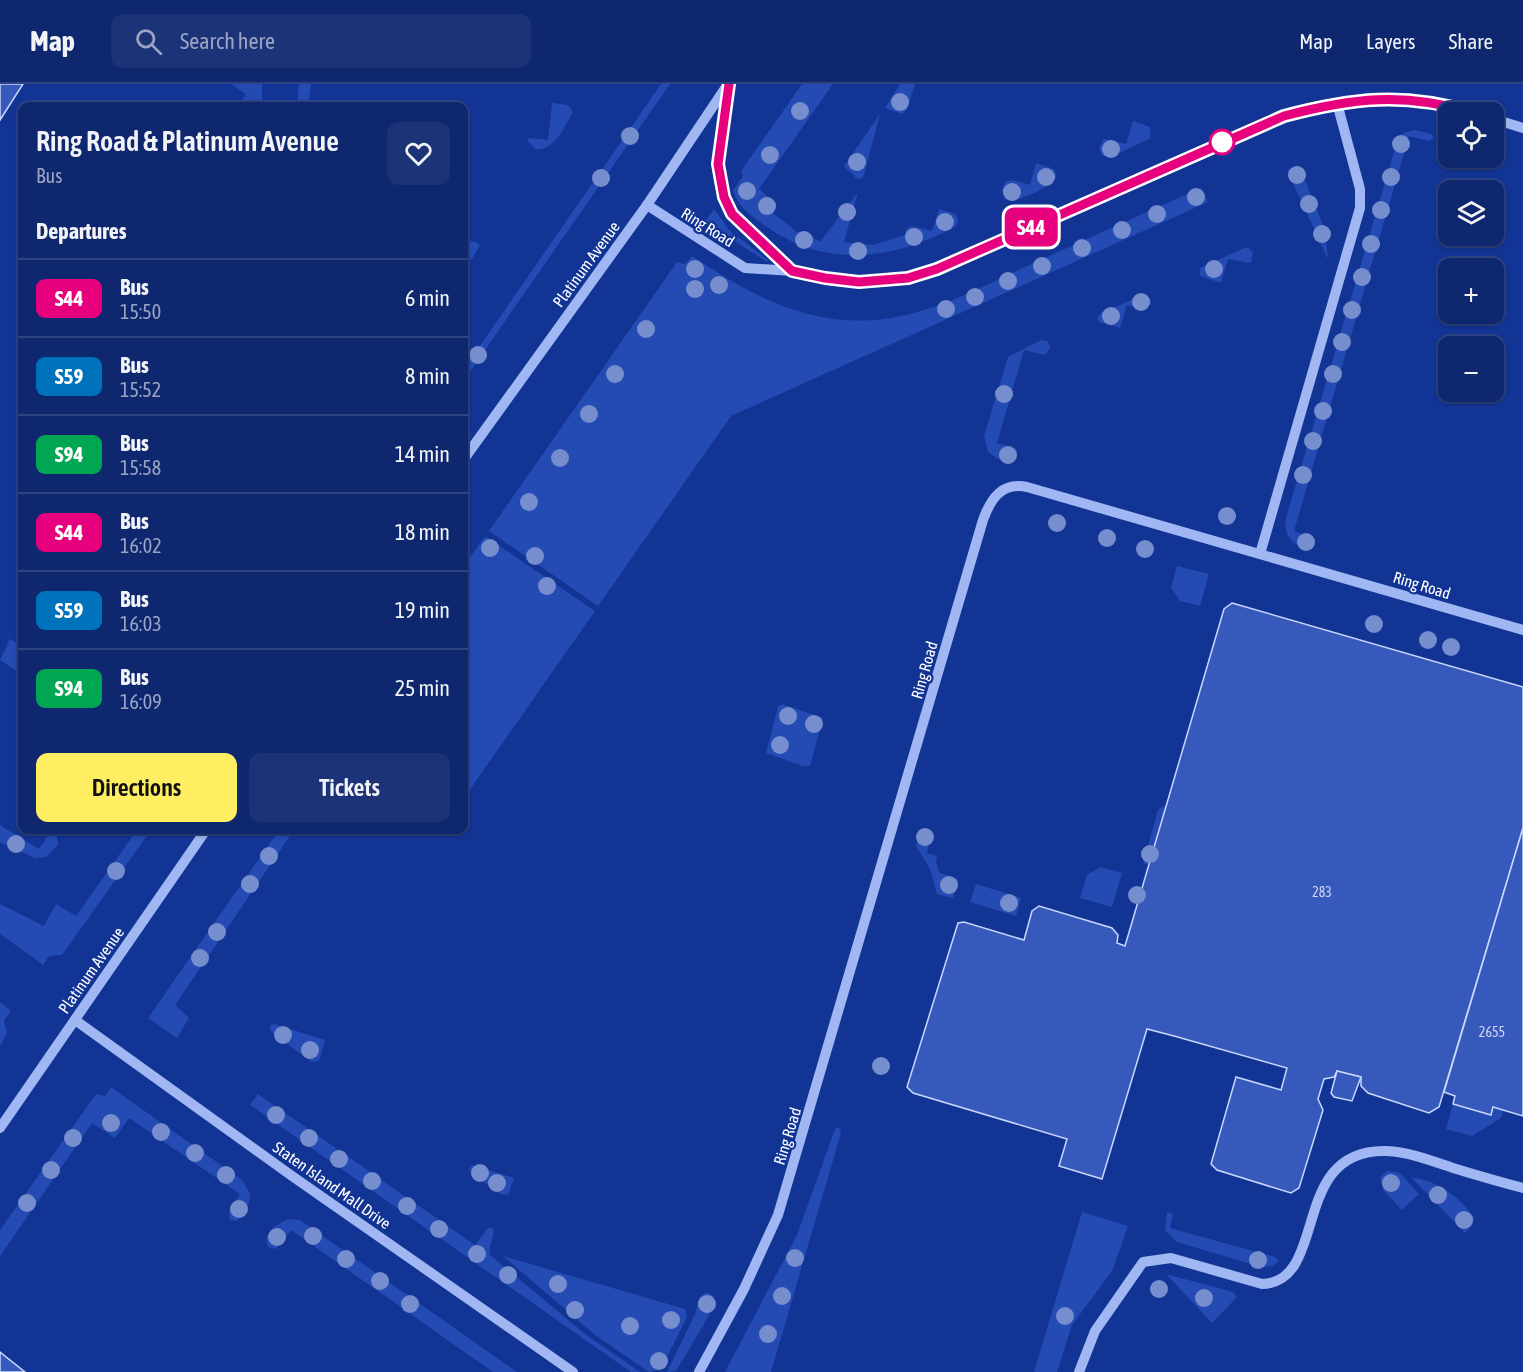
<!DOCTYPE html>
<html lang="en">
<head>
<meta charset="utf-8">
<style>
  :root { --surface:#0e276f; --page:#1c3377; --text:#f1f3f6; --muted:#9ba5c3; --line:#2e4482; --accent:#ffee62 }
  body { margin:0; font-family:"Asap Condensed",sans-serif; background:var(--page); color:var(--text); height:100vh; display:flex; flex-direction:column; font-size:22px; white-space:nowrap }
  * { box-sizing:border-box; margin:0 }
  p { font-size:20px; color:var(--muted) }
  .icon { flex:none; width:33px; height:33px; fill:none; stroke:currentColor; stroke-width:2; stroke-linecap:round; stroke-linejoin:round }
  .map { position:relative; flex:1; overflow:hidden }
  .panel { position:absolute; left:18px; top:18px; width:450px; height:732px; display:flex; flex-direction:column; background:var(--surface); border-radius:12px; box-shadow:0 2px 4px #0004,0 0 0 2px var(--line) }
  .panel>* { flex:none }
  .badge { padding:0 12px; border-radius:9px; font-size:21px; line-height:39px }
  .buttons { position:absolute; left:1438px; top:18px; display:grid; gap:12px }
  .buttons a { display:grid; place-items:center; width:66px; height:66px; border-radius:12px; background:var(--surface); box-shadow:0 2px 4px #0004,0 0 0 2px var(--line); font-size:30px }
  .map>.badge { position:absolute; translate:-50% -50%; box-shadow:0 0 0 3px #fff }
  h2 { padding:0 18px; font-size:22px; line-height:54px }
  .round { display:grid; place-items:center; flex:none; width:63px; height:63px; border-radius:12px; background:var(--page) }
  .summary { display:flex; align-items:center; justify-content:space-between; height:102px; padding:0 18px }
  h1 { font-size:28px; font-weight:600; line-height:45px }
  .cta { display:flex; gap:12px; margin-top:auto; padding:12px 18px }
  .cta a { flex:1; height:69px; border-radius:12px; background:var(--accent); color:#111; font-size:24px; font-weight:600; line-height:69px; text-align:center }
  .cta a+a { background:var(--page); color:var(--text) }
  ul { padding:0; list-style:none }
  li { display:flex; align-items:center; gap:18px; height:78px; padding:0 18px; border-top:2px solid var(--line) }
  li div { flex:1 }
  li b { display:block; font-size:22px }
  li em { font-style:normal }
  li .badge { min-width:66px; font-weight:700; text-align:center }
  header { display:flex; align-items:center; gap:36px; box-sizing:border-box; height:84px; padding:0 30px; background:var(--surface); border-bottom:2px solid var(--line) }
  header strong { font-size:28px }
  nav { display:flex; gap:33px; margin-inline-start:auto; font-size:21px }
  .search { width:420px; height:54px; background:var(--page); display:flex; align-items:center; gap:15px; box-sizing:border-box; padding:0 21px; border-radius:12px; color:var(--muted); font-size:22px }
  .map>svg:first-child { display:block }
  .green { fill:#244bb3 }
  .building { fill:#3659bb; stroke:#c8d7fd; stroke-width:1.5 }
  .lines { fill:none; stroke-linecap:round; stroke-linejoin:round }
  .minor { stroke:#a0b7f3; stroke-width:10 }
  .tree { fill:#768ece }
  .line-casing { stroke:#fff; stroke-width:14 }
  .line { stroke:#e6007e; stroke-width:9 }
  .stop-dot { fill:#fff; stroke:#e6007e; stroke-width:3 }
  .labels { text-anchor:middle; stroke-width:4.5; stroke-linejoin:round; paint-order:stroke }
  .number-label { font-size:14px; fill:#cdd6ee }
  .street-label { font-size:16px; fill:#fff; stroke:#123494 }
</style>
</head>
<body>
<header>
<strong>Map</strong>
<div class="search"><svg class="icon" aria-label="search" viewBox="0 0 24 24"><circle cx="10" cy="10" r="6"/><path d="M15 15l6 6"/></svg>Search here</div>
<nav><a>Map</a><a>Layers</a><a>Share</a></nav>
</header>
<div class="map">
<svg width="1523" height="1288" viewBox="0 0 1523 1288">
  <rect width="100%" height="100%" fill="#123494"/>
  <g class="green">
    <path d="M231 0H262V22H238L246 10Z"/>
    <path d="M299 0H311L308 22H297Z"/>
    <path d="M661 0H670L464 296V285Z"/>
    <path d="M802 0H833L759 105 776 119 773 129 797 148 803 147 820 158 858 108 844 158 873 161 905 151 906 145 911 142 932 147 939 125 956 130 958 137 955 143C892 176 827 185 767 143 752 133 739 124 733 107L743 92 741 87Z"/>
    <path d="M900 0H915L907 26 902 30 885 24Z"/>
    <path d="M552 19 568 21 573 28C565 42 554 68 535 65L527 56 530 54 548 56Z"/>
    <path d="M880 30 863 94 857 95 844 82Z"/>
    <path d="M1133 37 1150 43 1151 54 1113 72H1102L1099 64 1104 55 1126 60Z"/>
    <path d="M1415 46 1431 50 1434 54 1429 57 1409 52 1294 447 1313 454 1315 462 1312 465C1294 462 1283 454 1286 434L1397 58 1404 49Z"/>
    <path d="M1036 79 1054 85 1057 92C1052 103 1016 120 1005 115L1002 106 1005 98 1012 96 1030 101Z"/>
    <path d="M1299 81 1325 146 1328 175 1287 86Z"/>
    <path d="M1201 104 1208 118 731 332 598 522 489 447 677 178 685 180 692 172C764 220 829 253 918 228 954 218 988 200 1023 184 1082 157 1142 130 1201 104Z"/>
    <path d="M714 125 729 146 768 176 767 178 705 138Z"/>
    <path d="M464 156 476 158 480 161 472 175 465 178Z"/>
    <path d="M1244 164H1249L1253 169 1251 179 1228 175 1221 199 1200 192V184Z"/>
    <path d="M1146 210 1151 216V220L1142 225 1127 221 1120 244 1099 238 1097 234 1101 229Z"/>
    <path d="M1041 256 1048 257 1050 264 1045 271 1024 266 997 359 1016 365V375L1011 378 998 375 988 368 984 352 1008 273Z"/>
    <path d="M485 452 595 527 464 714V482Z"/>
    <path d="M1177 482 1209 490 1200 522 1180 517 1171 504Z"/>
    <path d="M10 555 22 563V590L0 576Z"/>
    <path d="M782 620 823 634 810 682H803L766 669 778 623Z"/>
    <path d="M1163 722H1166L1149 781 1143 779 1158 726Z"/>
    <path d="M0 741 39 765 50 749 56 747 58 761 46 773 35 774 0 758Z"/>
    <path d="M927 745 931 749 927 769 937 772 936 779 940 789 958 795 953 814 937 810 930 785 916 762 919 750Z"/>
    <path d="M137 746H151L62 871 49 872 43 881 0 850V820L44 842 56 820 76 832Z"/>
    <path d="M279 746H294L175 921 189 934 177 954 148 934Z"/>
    <path d="M1101 783 1122 789 1112 823 1080 814 1087 791Z"/>
    <path d="M976 800 1021 814 1016 832 970 818Z"/>
    <path d="M0 918 11 927 4 936 7 950 0 962Z"/>
    <path d="M274 940 325 956 319 977 312 978 271 948 270 942Z"/>
    <path d="M111 1003 242 1096 250 1110 249 1119 237 1137 230 1136 229 1128 240 1110 129 1034 115 1054 92 1039 0 1172V1146L96 1010 105 1012Z"/>
    <path d="M258 1010 475 1161 488 1144H493C496 1154 486 1163 491 1172L585 1250 640 1288H631L250 1021Z"/>
    <path d="M1453 1020 1491 1031 1493 1023 1503 1026 1501 1034 1472 1052 1446 1045Z"/>
    <path d="M839 1043 841 1049 771 1288H725L797 1151 835 1045Z"/>
    <path d="M472 1081 514 1094 508 1111 500 1110 472 1089 469 1086Z"/>
    <path d="M1388 1087 1400 1089 1419 1110 1402 1126 1383 1106 1380 1093Z"/>
    <path d="M1411 1093C1438 1097 1458 1112 1474 1133L1473 1140 1465 1149Z"/>
    <path d="M1082 1128 1128 1142 1112 1187 1072 1241 1057 1288H1034Z"/>
    <path d="M1167 1128 1173 1130 1170 1144 1275 1173 1279 1177 1273 1182 1261 1183 1177 1158 1165 1146Z"/>
    <path d="M287 1135 300 1136 517 1288H493L291 1146 276 1165 268 1163 266 1154 274 1143Z"/>
    <path d="M503 1172 685 1225 687 1233 661 1285 649 1288 595 1251Z"/>
    <path d="M1166 1190 1233 1208 1237 1213 1212 1239Z"/>
    <path d="M706 1208 714 1212 713 1225 676 1287 667 1288 695 1230 699 1214Z"/>
  </g>
  <g class="building">
    <path d="M0 0H23L0 36Z"/>
    <path d="M1232 519 1523 603V744L1439 1023 1429 1029 1368 1009 1361 1002V993L1337 987 1334 993 1324 995 1318 1015 1323 1026 1299 1104 1291 1109 1217 1086 1211 1080 1236 993 1281 1006 1287 984 1174 952 1147 945 1102 1095 1059 1082 1067 1055 913 1009 907 1003 958 839 964 838 1024 856 1032 827 1039 822 1112 844 1118 851 1117 859 1125 862 1224 525Z"/>
    <path d="M1523 744V1032L1493 1023 1491 1031 1453 1020 1455 1012 1444 1008Z"/>
    <path d="M1337 987 1361 993 1352 1017 1334 1013 1331 1009Z"/>
    <path d="M0 1268 25 1288H0Z"/>
  </g>
  <g class="lines">
    <g class="minor">
      <path d="M729 3C723 41 706 95 732 129 748 150 773 168 792 187"/>
      <path d="M1494 35 1523 44"/>
      <path d="M647 121 745 184 792 187 825 194 859 197 908 194 937 185 1284 32C1352 14 1403 8 1471 28"/>
      <path d="M464 375 647 121 728 0"/>
      <path d="M1260 470 1360 124V105L1337 19"/>
      <path d="M75 936 292 1092 573 1288"/>
      <path d="M0 1044 206 746"/>
      <path d="M699 1288 744 1205 778 1131 983 436C991 414 1002 398 1027 403L1523 546"/>
      <path d="M1079 1288 1095 1247 1143 1178 1171 1174 1262 1200C1330 1198 1288 1064 1387 1067 1409 1068 1432 1077 1453 1084 1476 1091 1500 1098 1523 1104"/>
    </g>
  </g>
  <g class="tree">
    <circle cx="900" cy="18" r="9"/>
    <circle cx="800" cy="27" r="9"/>
    <circle cx="630" cy="52" r="9"/>
    <circle cx="1401" cy="60" r="9"/>
    <circle cx="1111" cy="65" r="9"/>
    <circle cx="770" cy="71" r="9"/>
    <circle cx="857" cy="78" r="9"/>
    <circle cx="1297" cy="91" r="9"/>
    <circle cx="1046" cy="93" r="9"/>
    <circle cx="1391" cy="93" r="9"/>
    <circle cx="601" cy="94" r="9"/>
    <circle cx="747" cy="107" r="9"/>
    <circle cx="1012" cy="108" r="9"/>
    <circle cx="1196" cy="113" r="9"/>
    <circle cx="1309" cy="120" r="9"/>
    <circle cx="767" cy="122" r="9"/>
    <circle cx="1381" cy="126" r="9"/>
    <circle cx="847" cy="128" r="9"/>
    <circle cx="1157" cy="130" r="9"/>
    <circle cx="945" cy="138" r="9"/>
    <circle cx="1122" cy="146" r="9"/>
    <circle cx="1322" cy="150" r="9"/>
    <circle cx="914" cy="153" r="9"/>
    <circle cx="804" cy="156" r="9"/>
    <circle cx="1371" cy="160" r="9"/>
    <circle cx="1082" cy="164" r="9"/>
    <circle cx="858" cy="167" r="9"/>
    <circle cx="1042" cy="182" r="9"/>
    <circle cx="695" cy="185" r="9"/>
    <circle cx="1214" cy="185" r="9"/>
    <circle cx="1362" cy="193" r="9"/>
    <circle cx="1008" cy="197" r="9"/>
    <circle cx="719" cy="201" r="9"/>
    <circle cx="695" cy="205" r="9"/>
    <circle cx="975" cy="213" r="9"/>
    <circle cx="1141" cy="218" r="9"/>
    <circle cx="946" cy="225" r="9"/>
    <circle cx="1352" cy="226" r="9"/>
    <circle cx="1111" cy="232" r="9"/>
    <circle cx="646" cy="245" r="9"/>
    <circle cx="1342" cy="258" r="9"/>
    <circle cx="478" cy="271" r="9"/>
    <circle cx="615" cy="290" r="9"/>
    <circle cx="1333" cy="290" r="9"/>
    <circle cx="1004" cy="310" r="9"/>
    <circle cx="1323" cy="327" r="9"/>
    <circle cx="589" cy="330" r="9"/>
    <circle cx="1313" cy="357" r="9"/>
    <circle cx="1008" cy="371" r="9"/>
    <circle cx="560" cy="374" r="9"/>
    <circle cx="1303" cy="391" r="9"/>
    <circle cx="529" cy="418" r="9"/>
    <circle cx="1227" cy="432" r="9"/>
    <circle cx="1057" cy="439" r="9"/>
    <circle cx="1107" cy="454" r="9"/>
    <circle cx="1306" cy="458" r="9"/>
    <circle cx="490" cy="464" r="9"/>
    <circle cx="1145" cy="465" r="9"/>
    <circle cx="535" cy="472" r="9"/>
    <circle cx="547" cy="502" r="9"/>
    <circle cx="1374" cy="540" r="9"/>
    <circle cx="1428" cy="556" r="9"/>
    <circle cx="1451" cy="563" r="9"/>
    <circle cx="788" cy="632" r="9"/>
    <circle cx="814" cy="640" r="9"/>
    <circle cx="780" cy="661" r="9"/>
    <circle cx="925" cy="753" r="9"/>
    <circle cx="16" cy="760" r="9"/>
    <circle cx="1150" cy="770" r="9"/>
    <circle cx="269" cy="772" r="9"/>
    <circle cx="116" cy="787" r="9"/>
    <circle cx="250" cy="800" r="9"/>
    <circle cx="949" cy="801" r="9"/>
    <circle cx="1137" cy="811" r="9"/>
    <circle cx="1009" cy="819" r="9"/>
    <circle cx="217" cy="848" r="9"/>
    <circle cx="200" cy="874" r="9"/>
    <circle cx="283" cy="951" r="9"/>
    <circle cx="310" cy="966" r="9"/>
    <circle cx="881" cy="982" r="9"/>
    <circle cx="276" cy="1031" r="9"/>
    <circle cx="111" cy="1039" r="9"/>
    <circle cx="161" cy="1048" r="9"/>
    <circle cx="73" cy="1054" r="9"/>
    <circle cx="309" cy="1054" r="9"/>
    <circle cx="195" cy="1069" r="9"/>
    <circle cx="339" cy="1075" r="9"/>
    <circle cx="51" cy="1086" r="9"/>
    <circle cx="480" cy="1089" r="9"/>
    <circle cx="226" cy="1091" r="9"/>
    <circle cx="372" cy="1097" r="9"/>
    <circle cx="497" cy="1099" r="9"/>
    <circle cx="1391" cy="1099" r="9"/>
    <circle cx="1438" cy="1111" r="9"/>
    <circle cx="27" cy="1119" r="9"/>
    <circle cx="407" cy="1122" r="9"/>
    <circle cx="239" cy="1125" r="9"/>
    <circle cx="1464" cy="1136" r="9"/>
    <circle cx="439" cy="1145" r="9"/>
    <circle cx="313" cy="1152" r="9"/>
    <circle cx="277" cy="1153" r="9"/>
    <circle cx="477" cy="1170" r="9"/>
    <circle cx="795" cy="1174" r="9"/>
    <circle cx="346" cy="1175" r="9"/>
    <circle cx="1258" cy="1176" r="9"/>
    <circle cx="508" cy="1191" r="9"/>
    <circle cx="380" cy="1197" r="9"/>
    <circle cx="558" cy="1200" r="9"/>
    <circle cx="1159" cy="1205" r="9"/>
    <circle cx="782" cy="1212" r="9"/>
    <circle cx="1204" cy="1214" r="9"/>
    <circle cx="410" cy="1220" r="9"/>
    <circle cx="707" cy="1220" r="9"/>
    <circle cx="575" cy="1226" r="9"/>
    <circle cx="1065" cy="1232" r="9"/>
    <circle cx="671" cy="1236" r="9"/>
    <circle cx="630" cy="1242" r="9"/>
    <circle cx="768" cy="1250" r="9"/>
    <circle cx="659" cy="1277" r="9"/>
  </g>
  <g class="lines">
    <g class="line-casing">
      <path id="line" d="M729 0 718 80 724 113 732 130 792 187 825 194 859 198 908 194 937 185 1284 32C1352 14 1403 8 1471 28"/>
    </g>
    <use href="#line" class="line"/>
  </g>
  <circle class="stop-dot" cx="1222" cy="58" r="12"/>
  <g class="labels">
    <g class="number-label">
      <text x="1322" y="813">283</text>
      <text x="1492" y="953">2655</text>
    </g>
    <g class="street-label">
      <text transform="translate(708 143) rotate(32)" y="6">Ring Road</text>
      <text transform="translate(586 180) rotate(-54)" y="6">Platinum Avenue</text>
      <text transform="translate(1422 501) rotate(17)" y="6">Ring Road</text>
      <text transform="translate(924 586) rotate(-74)" y="6">Ring Road</text>
      <text transform="translate(91 886) rotate(-55)" y="6">Platinum Avenue</text>
      <text transform="translate(787 1052) rotate(-73)" y="6">Ring Road</text>
      <text transform="translate(332 1101) rotate(35)" y="6">Staten Island Mall Drive</text>
    </g>
  </g>
</svg>
<div class="buttons">
<a><svg class="icon" aria-label="locate" viewBox="0 0 24 24"><circle cx="12" cy="12" r="6"/><path d="M12 2v4M12 18v4M2 12h4M18 12h4"/></svg></a>
<a><svg class="icon" aria-label="layers" viewBox="0 0 24 24"><path d="M12 4l9 5-9 5-9-5zM3 14l9 5 9-5"/></svg></a>
<a>+</a>
<a>−</a>
</div>
<b class="badge" style="left:1031px;top:143px;background:#e6007e;color:#fff">S44</b>
<section class="panel">
<div class="summary"><div><h1>Ring Road &amp; Platinum Avenue</h1><p>Bus</p></div><a class="round"><svg class="icon" aria-label="heart" viewBox="0 0 24 24"><path d="M12 20l-8-8c-3-5 5-10 8-4 3-6 11-1 8 4z"/></svg></a></div>
<h2>Departures</h2>
<ul>
<li><span class="badge" style="background:#e6007e;color:#fff">S44</span><div><b>Bus</b><p>15:50</p></div><em>6 min</em></li>
<li><span class="badge" style="background:#0072bc;color:#fff">S59</span><div><b>Bus</b><p>15:52</p></div><em>8 min</em></li>
<li><span class="badge" style="background:#00a651;color:#fff">S94</span><div><b>Bus</b><p>15:58</p></div><em>14 min</em></li>
<li><span class="badge" style="background:#e6007e;color:#fff">S44</span><div><b>Bus</b><p>16:02</p></div><em>18 min</em></li>
<li><span class="badge" style="background:#0072bc;color:#fff">S59</span><div><b>Bus</b><p>16:03</p></div><em>19 min</em></li>
<li><span class="badge" style="background:#00a651;color:#fff">S94</span><div><b>Bus</b><p>16:09</p></div><em>25 min</em></li>
</ul>
<div class="cta"><a>Directions</a><a>Tickets</a></div>
</section>
</div>
</body>
</html>
